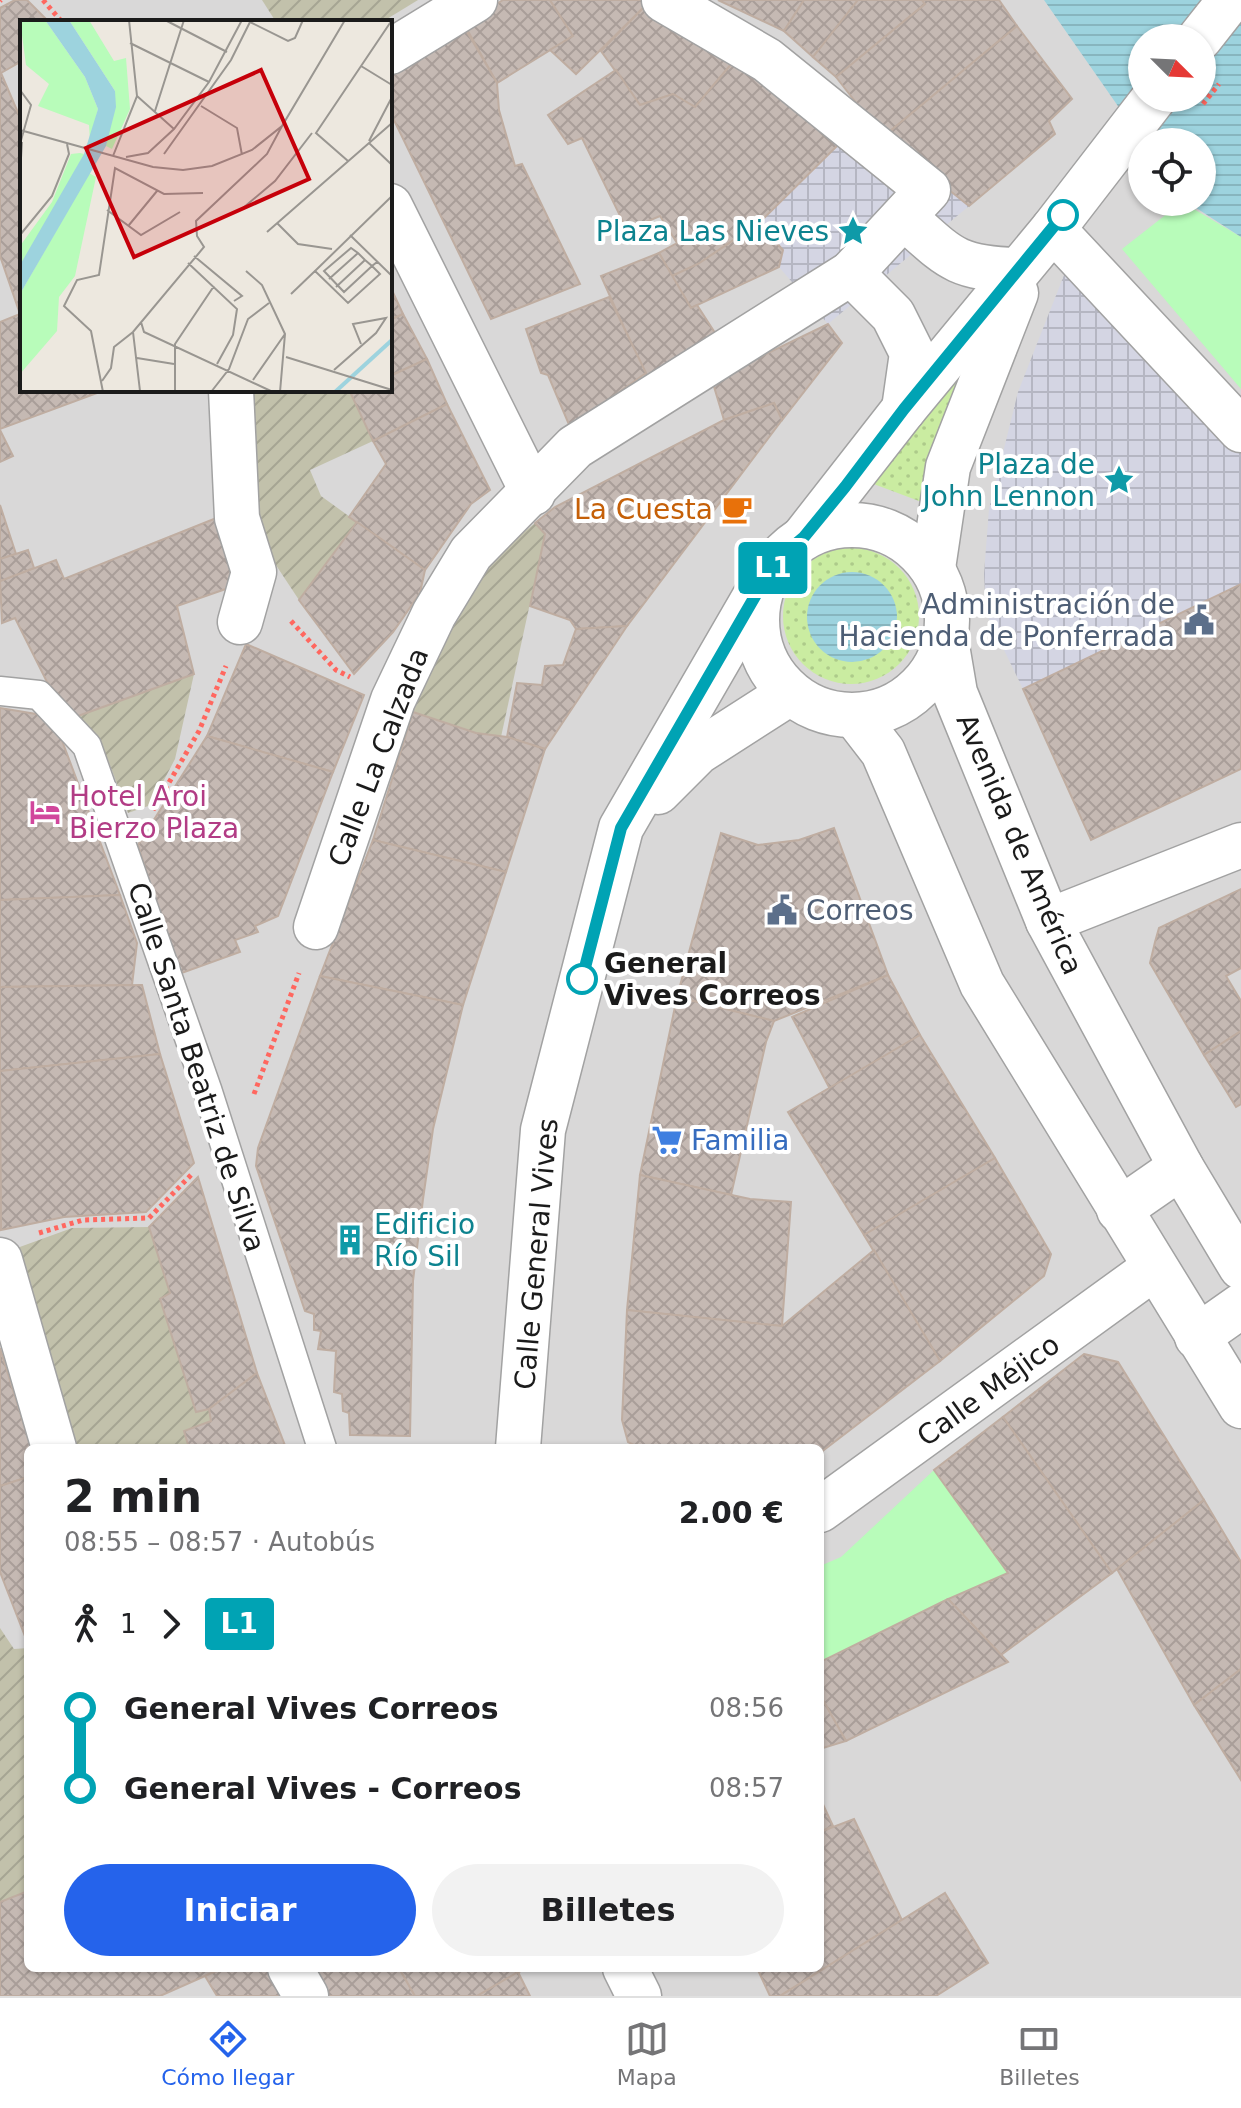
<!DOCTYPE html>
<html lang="es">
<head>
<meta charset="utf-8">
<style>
  :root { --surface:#fff; --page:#f2f2f2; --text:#202124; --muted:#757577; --line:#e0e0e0; --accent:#2563eb }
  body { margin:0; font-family:"DejaVu Sans",sans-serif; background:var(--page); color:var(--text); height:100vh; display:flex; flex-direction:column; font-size:30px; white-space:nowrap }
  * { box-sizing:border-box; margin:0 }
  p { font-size:26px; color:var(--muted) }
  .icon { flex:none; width:44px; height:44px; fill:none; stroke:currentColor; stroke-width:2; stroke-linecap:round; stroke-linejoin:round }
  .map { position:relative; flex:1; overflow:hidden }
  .drawer { position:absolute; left:24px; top:1444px; width:800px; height:528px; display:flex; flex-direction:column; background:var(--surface); border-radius:12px; box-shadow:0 2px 6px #0004 }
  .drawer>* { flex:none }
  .badge { padding:0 16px; border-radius:6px; font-size:28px; line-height:52px }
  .needle { width:52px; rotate:114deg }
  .buttons { position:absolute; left:1128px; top:24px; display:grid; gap:16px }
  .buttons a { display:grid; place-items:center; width:88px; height:88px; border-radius:50%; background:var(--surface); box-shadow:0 2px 6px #0004; font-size:40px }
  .map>.badge { position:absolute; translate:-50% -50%; box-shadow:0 0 0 4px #fff }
  .legs { display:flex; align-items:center; gap:12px; height:88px; padding:0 40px; font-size:26px }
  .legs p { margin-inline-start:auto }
  .overview { display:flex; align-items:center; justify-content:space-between; height:136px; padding:0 40px }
  h1 { font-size:44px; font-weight:700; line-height:60px }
  .button { display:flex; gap:16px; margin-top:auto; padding:16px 40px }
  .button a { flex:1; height:92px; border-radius:48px; background:var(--accent); color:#fff; font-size:32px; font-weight:700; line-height:92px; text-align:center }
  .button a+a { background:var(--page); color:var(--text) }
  ul { padding:0 40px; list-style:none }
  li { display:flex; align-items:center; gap:28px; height:80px; font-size:30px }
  li i { display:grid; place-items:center; width:12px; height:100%; margin:0 10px; background:currentColor }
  li i::after { content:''; width:20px; height:20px; margin:-10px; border:6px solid; border-radius:50%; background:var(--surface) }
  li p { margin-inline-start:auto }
  li:first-child i { background:linear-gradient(#0000 50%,currentColor 0) }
  li:last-child i { background:linear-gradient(currentColor 50%,#0000 0) }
  .tabs { display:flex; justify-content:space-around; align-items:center; height:112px; border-top:2px solid var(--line); background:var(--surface); font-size:22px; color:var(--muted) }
  .tabs a { display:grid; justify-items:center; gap:4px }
  .tabs .active { color:var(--accent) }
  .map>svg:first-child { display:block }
  .residential { fill:#d9d8d8; fill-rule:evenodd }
  .construction { fill:url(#construction-furrows) }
  .grass { fill:url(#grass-dots) }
  .park { fill:#b8fcba }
  .plaza { fill:url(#plaza-grid) }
  .water { fill:url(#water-rules); fill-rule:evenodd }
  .building { fill:url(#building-cross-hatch); stroke:#bfada1; stroke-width:2 }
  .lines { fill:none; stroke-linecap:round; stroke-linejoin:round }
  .service-casing { stroke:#a2a2a2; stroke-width:31 }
  .pedestrian-casing { stroke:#a2a2a2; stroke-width:47 }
  .minor-casing { stroke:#a2a2a2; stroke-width:47 }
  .tertiary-casing { stroke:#a2a2a2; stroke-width:47 }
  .path { stroke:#ff675f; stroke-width:5; stroke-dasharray:4 4; stroke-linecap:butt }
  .service { stroke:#fff; stroke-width:28 }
  .pedestrian { stroke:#fff; stroke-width:44 }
  .minor { stroke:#fff; stroke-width:44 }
  .tertiary { stroke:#fff; stroke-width:44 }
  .line-1-casing { stroke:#fff; stroke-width:18 }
  .line-1 { stroke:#00a3b4; stroke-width:12 }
  .stop-1-dot { fill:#fff; stroke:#00a3b4; stroke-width:4 }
  .labels { text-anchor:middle; stroke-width:8; stroke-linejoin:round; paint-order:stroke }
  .culture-label { font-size:28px; fill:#0d838f; stroke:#fff; text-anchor:end }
  .food-label { font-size:28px; fill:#c56008; stroke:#fff; text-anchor:end }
  .service-label { font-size:28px; fill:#4e5e75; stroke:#fff; text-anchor:end }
  .street-label { font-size:28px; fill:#1b1b1b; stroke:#fff }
  .hotel-label { font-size:28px; fill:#b23c85; stroke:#fff; text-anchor:start }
  .stop-label { font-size:28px; font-weight:bold; fill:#1b1b1b; stroke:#fff; text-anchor:start }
  .shop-label { font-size:28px; fill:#366cbe; stroke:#fff; text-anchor:start }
  .inset-river { fill:none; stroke:#9dd3de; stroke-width:4 }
  .inset-road { fill:none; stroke:#999691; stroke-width:2 }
  .view { fill:#c6000a; fill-opacity:0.15; stroke:#c6000a; stroke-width:4 }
  .inset-edge { fill:none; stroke:#1b1b1b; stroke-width:4 }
</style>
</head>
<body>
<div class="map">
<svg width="1241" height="1996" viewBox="0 0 1241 1996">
  <defs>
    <pattern id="construction-furrows" width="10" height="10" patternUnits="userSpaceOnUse" patternTransform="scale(2)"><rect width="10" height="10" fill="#c2c1ab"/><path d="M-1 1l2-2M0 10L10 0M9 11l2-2" fill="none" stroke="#a6a593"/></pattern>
    <pattern id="grass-dots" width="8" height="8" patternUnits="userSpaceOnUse" patternTransform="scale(2)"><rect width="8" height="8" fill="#caeca1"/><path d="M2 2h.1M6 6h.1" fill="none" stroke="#adca8a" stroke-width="1.8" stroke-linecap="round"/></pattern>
    <pattern id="plaza-grid" width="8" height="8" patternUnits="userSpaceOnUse" patternTransform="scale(2)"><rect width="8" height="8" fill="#d4d5e3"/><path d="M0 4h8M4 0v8" fill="none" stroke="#b5b6c2"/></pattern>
    <pattern id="water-rules" width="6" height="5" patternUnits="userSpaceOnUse" patternTransform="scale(2)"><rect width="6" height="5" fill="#9dd3de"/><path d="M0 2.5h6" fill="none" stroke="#87b5be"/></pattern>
    <pattern id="building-cross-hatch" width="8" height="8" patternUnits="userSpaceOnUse" patternTransform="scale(2)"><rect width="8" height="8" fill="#c5b9b3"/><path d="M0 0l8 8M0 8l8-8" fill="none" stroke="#a99e99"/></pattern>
  </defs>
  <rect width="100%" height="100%" fill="#ede8df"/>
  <path class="residential" d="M0 0H1241V1996H0ZM22 22H390V390H22ZM1142 38H1202V98H1142ZM1142 142H1202V202H1142ZM28 1448H820V1968H28Z"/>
  <g class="construction">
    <path d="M262 0H418L382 22H276Z"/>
    <path d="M241 390H349L373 441 310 470 321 496 357 522 299 600 260 541Z"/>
    <path d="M535 523 545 534 501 737 476 733 413 712 475 572Z"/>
    <path d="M194 674 175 759 151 805 128 813 100 739 78 716Z"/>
    <path d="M149 1227 170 1293 160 1299 196 1411 209 1410 211 1421 184 1431 189 1448H71L17 1248 72 1228Z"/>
    <path d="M0 1628 14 1649 28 1648V1891L0 1902Z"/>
  </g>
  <g class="grass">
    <path d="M966 368 927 504 871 483Z"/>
    <circle cx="851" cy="616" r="68"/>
  </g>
  <g class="park">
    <path d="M1182 202 1241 237V389L1122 249Z"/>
    <path d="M934 1470 1008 1573 820 1661V1566L841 1557Z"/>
  </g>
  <g class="plaza">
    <path d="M849 134 883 137 969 206 828 324 779 267 783 250 759 223Z"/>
    <path d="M1068 265 1241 451V584L1023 689 986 613 984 574 989 509 1018 392Z"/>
  </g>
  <g class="water">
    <path d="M1044 0H1229L1241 12V237L1187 202H1202V142H1143ZM1142 38H1202V98H1142Z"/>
    <circle cx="852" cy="617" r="45"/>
  </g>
  <g class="building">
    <path d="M15 0H27L49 22H22V61L1 73 22 122V390H105L0 429V322L20 314 0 256V8Z"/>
    <path d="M503 0H550L573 36 497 83 464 24Z"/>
    <path d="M550 0H648L650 1 576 74 550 50 573 36Z"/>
    <path d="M718 0H804L784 31Z"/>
    <path d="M804 0H858L813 57 784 31Z"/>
    <path d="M858 0H922L925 4 836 77 813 57Z"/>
    <path d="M922 0H999L1017 26 883 137 836 77 925 4Z"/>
    <path d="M650 1 739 55 695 107 673 94 640 105 601 51Z"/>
    <path d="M1017 26 1072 99 1049 121 1055 134 969 206 883 137Z"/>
    <path d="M466 30 497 83 499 110 515 166 522 164 580 284 491 319 390 112V76Z"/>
    <path d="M739 55 849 134 759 223 698 264 672 276 659 253 677 243 660 216 627 230 582 138 568 144 548 115 616 70 640 105 673 94 695 107Z"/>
    <path d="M759 223 783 250 779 267 691 308 672 276 698 264Z"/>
    <path d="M659 253 691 308 697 305 717 336 647 379 601 276Z"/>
    <path d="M390 286 403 314 390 320Z"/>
    <path d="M609 297 646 373 570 427 548 375 541 373 526 329Z"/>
    <path d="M403 314 427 359 390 376V320Z"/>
    <path d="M828 324 842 343 782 420 774 403 724 420 712 380Z"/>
    <path d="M427 359 447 404 373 441 351 394 360 390H390V376Z"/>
    <path d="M774 403 782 420 627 626 576 629 570 620 530 606 545 534 535 523 555 507 724 420Z"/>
    <path d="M447 404 490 490 471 504 425 570 349 517 386 464 373 441Z"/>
    <path d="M0 430 13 456 0 462Z"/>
    <path d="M0 505 16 554 0 559Z"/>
    <path d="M229 513 240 584 177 606 194 674 78 716 47 682 15 618 2 623 0 581 56 560 64 579Z"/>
    <path d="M357 522 425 570 420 593 393 632 354 674 299 600Z"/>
    <path d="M28 550 34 568 0 581V559Z"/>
    <path d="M1241 584V769L1091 840 1023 689Z"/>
    <path d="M627 626 545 749 507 737 517 683 542 685 545 666 563 665 576 629Z"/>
    <path d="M246 644 364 695 333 772 207 736Z"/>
    <path d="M0 708 42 715 51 729 58 730 120 895 0 900Z"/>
    <path d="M413 712 476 733 507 737 545 749 506 872 373 840Z"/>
    <path d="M207 736 333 772 278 916 255 926 258 932 235 940 240 952 179 974 138 845Z"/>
    <path d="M834 828 888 975 774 1021 677 997 721 833 758 845 799 840Z"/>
    <path d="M373 840 506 872 463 1005 320 976Z"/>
    <path d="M1241 889V968L1226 976 1241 1001V1031L1204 1055 1150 963 1155 942 1159 928Z"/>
    <path d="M120 895 137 943 132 985 0 987V900Z"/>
    <path d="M888 975 920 1035 830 1089 792 1017Z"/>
    <path d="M320 976 463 1005 433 1129 423 1199 413 1281 410 1436 350 1435 349 1413 343 1411 342 1394 334 1392 336 1351 318 1349 321 1331 314 1330V1314L305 1311 256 1166 258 1148Z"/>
    <path d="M142 985 160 1054 0 1071V987Z"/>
    <path d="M677 997 774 1021 766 1042 731 1195 640 1175Z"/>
    <path d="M1241 1031V1104L1236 1107 1204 1055Z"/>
    <path d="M920 1035 995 1158 864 1235 788 1112Z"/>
    <path d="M160 1054 194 1163 146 1212 64 1217 1 1230 0 1071Z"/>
    <path d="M995 1158 1051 1254 1044 1276 940 1361 864 1235Z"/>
    <path d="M640 1175 750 1199 791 1202 782 1326 627 1310Z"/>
    <path d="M198 1177 257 1373 209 1409 196 1412 160 1299 170 1293 149 1227Z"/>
    <path d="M874 1250 940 1361 820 1453V1448H640L628 1442 622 1420 627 1310 782 1326Z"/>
    <path d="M0 1348 31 1448H28V1477L0 1486Z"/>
    <path d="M1084 1354 1118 1362 1204 1500 1112 1573 1003 1417Z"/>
    <path d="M257 1373 286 1448H189L184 1431 211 1421 209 1409Z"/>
    <path d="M1003 1417 1112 1573 1001 1655 948 1599 1008 1573 934 1470Z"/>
    <path d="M28 1477V1644L0 1572V1486Z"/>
    <path d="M1204 1500 1241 1562V1669L1194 1705 1117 1569Z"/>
    <path d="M948 1599 1008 1662 846 1741 820 1695V1662Z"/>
    <path d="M1241 1669V1780L1194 1705Z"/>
    <path d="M820 1695 846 1741 820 1749Z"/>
    <path d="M820 1798 833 1826 820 1832Z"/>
    <path d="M854 1819 902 1920 780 1996H770L757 1968H820V1832Z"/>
    <path d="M28 1891V1968H223L160 1996H0V1902Z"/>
    <path d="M945 1893 988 1963 936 1996H780Z"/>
    <path d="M223 1968H272L287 1996H217L205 1976Z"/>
    <path d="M307 1968H399L415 1996H322Z"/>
    <path d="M399 1968H526L477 1996H415Z"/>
    <path d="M518 1972 530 1996H477Z"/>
  </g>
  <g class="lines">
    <g class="service-casing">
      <path id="service" d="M0 691 39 695 87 746 207 1089 322 1448"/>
    </g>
    <g class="pedestrian-casing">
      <g id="pedestrian">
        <path d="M390 52 475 0"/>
        <path d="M390 206 533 493"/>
        <path d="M904 217C949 257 954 268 1016 270"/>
        <path d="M1053 229 1241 430"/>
        <path d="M851 273 893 315 912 353 904 409"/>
        <path d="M231 390 237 518 254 572 240 622"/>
        <path d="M316 927 393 700 434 614 471 553 575 447 851 273 928 190 767 60 664 0"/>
        <path d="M0 1260 54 1448"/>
        <path d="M290 1968 306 1996"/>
      </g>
    </g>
    <g class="minor-casing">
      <g id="minor">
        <path d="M1048 921 1241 845"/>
        <path d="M820 1510 1154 1268"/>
      </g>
    </g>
    <g class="tertiary-casing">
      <g id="tertiary">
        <path d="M1200 38 1230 0"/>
        <circle cx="852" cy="620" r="95"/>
        <path d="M804 537 904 409 1053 229 1154 98"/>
        <path d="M933 568 948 467 1016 293"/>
        <path d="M946 640 955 693 1048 921 1181 1167 1241 1267"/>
        <path d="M856 717 883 752 982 984 1241 1406"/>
        <path d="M658 792 698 752 790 693"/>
        <path d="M1119 1210 1181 1167"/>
        <path d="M1197 1337 1241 1306"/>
        <path d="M518 1448 543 1130 621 828 765 579"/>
        <path d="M625 1968 639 1996"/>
      </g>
    </g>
    <g class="path">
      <path d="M43 0 62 22"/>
      <path d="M0 1 1 0"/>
      <path d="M1203 104 1219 84"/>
      <path d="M291 621 336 670 350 677"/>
      <path d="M153 810 199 731 226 666"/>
      <path d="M254 1094 299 973"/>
      <path d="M39 1233 83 1220 149 1218 192 1174"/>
    </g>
    <use href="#service" class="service"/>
    <use href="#pedestrian" class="pedestrian"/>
    <use href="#minor" class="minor"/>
    <use href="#tertiary" class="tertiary"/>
  </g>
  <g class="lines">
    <g class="line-1-casing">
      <path id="line-1" d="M582 979 621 828 765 579 780 557 804 537 845 487 904 409 1063 215"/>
    </g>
    <use href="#line-1" class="line-1"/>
  </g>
  <defs>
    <g id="sight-bare" transform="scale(2.4)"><path d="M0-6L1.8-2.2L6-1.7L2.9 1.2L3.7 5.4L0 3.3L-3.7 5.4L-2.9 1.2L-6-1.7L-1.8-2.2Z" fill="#0f9aa8" stroke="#fff" stroke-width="2.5" paint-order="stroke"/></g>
    <g id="cafe-bare" transform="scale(2.4)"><path d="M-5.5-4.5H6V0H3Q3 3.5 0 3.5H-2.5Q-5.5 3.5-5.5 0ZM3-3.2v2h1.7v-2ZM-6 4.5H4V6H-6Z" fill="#e8710a" stroke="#fff" stroke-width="2.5" paint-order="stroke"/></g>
    <g id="civic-bare" transform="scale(2.4)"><path d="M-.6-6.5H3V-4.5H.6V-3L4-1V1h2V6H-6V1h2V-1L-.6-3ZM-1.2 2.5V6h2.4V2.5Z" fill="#5c6f8a" stroke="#fff" stroke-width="2.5" paint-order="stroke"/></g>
    <g id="hotel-bare" transform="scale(2.4)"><path d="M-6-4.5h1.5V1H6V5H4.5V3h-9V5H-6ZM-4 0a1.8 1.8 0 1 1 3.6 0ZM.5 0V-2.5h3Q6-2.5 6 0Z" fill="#d1479c" stroke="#fff" stroke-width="2.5" paint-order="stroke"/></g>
    <g id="supermarket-bare" transform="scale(2.4)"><path d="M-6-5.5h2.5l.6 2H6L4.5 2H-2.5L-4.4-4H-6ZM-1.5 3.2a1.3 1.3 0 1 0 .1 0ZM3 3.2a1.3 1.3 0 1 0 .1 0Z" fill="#3f7fe0" stroke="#fff" stroke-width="2.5" paint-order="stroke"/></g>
    <g id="building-bare" transform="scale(2.4)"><path d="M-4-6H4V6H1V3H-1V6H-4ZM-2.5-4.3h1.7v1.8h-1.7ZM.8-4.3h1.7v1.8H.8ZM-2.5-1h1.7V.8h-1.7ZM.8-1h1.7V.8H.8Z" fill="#0f9aa8" stroke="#fff" stroke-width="2.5" paint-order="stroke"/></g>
  </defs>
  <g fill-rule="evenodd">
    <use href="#sight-bare" x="853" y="231"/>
    <use href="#sight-bare" x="1119" y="480"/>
    <use href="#cafe-bare" x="737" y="509"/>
    <use href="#civic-bare" x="1199" y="620"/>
    <use href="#hotel-bare" x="45" y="812"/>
    <use href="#civic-bare" x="782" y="910"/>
    <use href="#supermarket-bare" x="667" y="1140"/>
    <use href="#building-bare" x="350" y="1240"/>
  </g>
  <g class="stop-1-dot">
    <circle cx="1063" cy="215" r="14"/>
    <circle cx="582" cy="979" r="14"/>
  </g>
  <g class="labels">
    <g class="culture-label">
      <text x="829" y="241">Plaza Las Nieves</text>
      <text x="1095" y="474">Plaza de<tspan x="1095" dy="32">John Lennon</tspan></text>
      <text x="374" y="1234" text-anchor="start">Edificio<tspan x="374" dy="32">Río Sil</tspan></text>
    </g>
    <g class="food-label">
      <text x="713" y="519">La Cuesta</text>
    </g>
    <g class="service-label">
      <text x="1175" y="614">Administración de<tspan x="1175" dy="32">Hacienda de Ponferrada</tspan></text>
      <text x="806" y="920" text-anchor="start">Correos</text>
    </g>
    <g class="street-label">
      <text transform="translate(378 757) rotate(-69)" y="10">Calle La Calzada</text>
      <text transform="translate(1020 844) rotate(67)" y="10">Avenida de América</text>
      <text transform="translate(197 1067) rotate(72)" y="10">Calle Santa Beatriz de Silva</text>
      <text transform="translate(536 1254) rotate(-85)" y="10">Calle General Vives</text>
      <text transform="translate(988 1390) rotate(-36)" y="10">Calle Méjico</text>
    </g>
    <g class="hotel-label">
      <text x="69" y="806">Hotel Aroi<tspan x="69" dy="32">Bierzo Plaza</tspan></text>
    </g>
    <g class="stop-label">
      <text x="604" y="973">General<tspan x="604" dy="32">Vives Correos</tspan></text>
    </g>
    <g class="shop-label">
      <text x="691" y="1150">Familia</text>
    </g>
  </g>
  <g transform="translate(20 20)">
    <rect width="372" height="372" fill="#ede8df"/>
    <path d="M0 0H25L65 57 78 89 70 121 69 105 18 86 29 64 6 45ZM49 0H69L94 41 106 38 110 89 92 129 86 126 95 71ZM60 133 64 134 35 190 0 245V226L32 182 51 134ZM69 153 76 157 55 256 39 277 37 311 0 354V274Z" fill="#b8fcba"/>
    <path d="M25 0H49L95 71 96 87 86 126 0 274V245L64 134 78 89 65 57Z" fill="#9dd3de"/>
    <path class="inset-river" d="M315 372 372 320"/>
    <path class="inset-road" d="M145 0 207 32M230 2 268 21 275 18 283 0M110 23 189 62M341 46 372 65M0 70 11 85 0 124M117 76 154 109M181 86 217 108 222 135M135 91 164 0M0 110 133 147 163 150 192 146 232 130 262 106 325 0M349 121 372 77M349 123 372 145M144 134 211 40 231 0M93 136 117 76 109 0M106 137 128 133 154 109 189 62 222 0M328 141 296 113 372 0M0 154 2 122M223 188 255 161 292 113M87 190 121 215 160 192M257 203 278 224 312 229M109 205 137 171M247 212 372 103M0 215 32 176 49 134 47 124M330 215 372 256M174 236 222 276 214 281M357 242 352 246 324 272 304 251 331 228 338 233 345 240 352 246 360 254 328 283 295 251 372 176M168 243 217 289 213 315 197 344M226 251 242 265 265 314 260 372M309 259 338 233M316 267 345 240M271 274 295 251M121 302 124 312 253 372M113 312 120 371M266 337 372 370M117 338 154 344M314 350 356 313 366 298 333 304 341 324M233 360 265 314M82 361 91 348 94 327 113 312 184 227 177 216 176 201 247 134 262 106M83 372 71 311 44 286 57 260 79 255 95 148 144 174 183 173M114 372 153 371M155 372V324L194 266M191 372 209 349 228 299 249 283"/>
    <path class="view" d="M241 50 289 159 114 237 66 128Z"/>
    <rect width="372" height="372" class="inset-edge"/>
  </g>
</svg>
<div class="buttons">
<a><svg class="needle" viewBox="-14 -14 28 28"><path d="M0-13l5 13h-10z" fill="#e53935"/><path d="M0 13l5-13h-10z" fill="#757577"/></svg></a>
<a><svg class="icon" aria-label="locate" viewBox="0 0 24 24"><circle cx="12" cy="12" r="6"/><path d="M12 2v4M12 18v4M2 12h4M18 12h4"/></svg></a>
</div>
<b class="badge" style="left:773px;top:568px;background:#00a3b4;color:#fff">L1</b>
<section class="drawer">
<div class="overview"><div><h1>2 min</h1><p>08:55 – 08:57 · Autobús</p></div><b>2.00 €</b></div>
<div class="legs"><svg class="icon" aria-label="walk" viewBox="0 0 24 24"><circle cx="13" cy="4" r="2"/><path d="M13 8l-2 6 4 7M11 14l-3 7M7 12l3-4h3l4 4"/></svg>1<svg class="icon" aria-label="forward" viewBox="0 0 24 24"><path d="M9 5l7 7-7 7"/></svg><b class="badge" style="background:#00a3b4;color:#fff">L1</b></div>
<ul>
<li><i style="color:#00a3b4"></i><b>General Vives Correos</b><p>08:56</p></li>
<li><i style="color:#00a3b4"></i><b>General Vives - Correos</b><p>08:57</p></li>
</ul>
<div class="button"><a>Iniciar</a><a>Billetes</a></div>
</section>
</div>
<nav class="tabs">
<a class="active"><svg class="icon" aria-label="directions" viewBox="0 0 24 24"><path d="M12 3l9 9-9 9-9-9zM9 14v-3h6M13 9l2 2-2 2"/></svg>Cómo llegar</a>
<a><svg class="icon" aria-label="map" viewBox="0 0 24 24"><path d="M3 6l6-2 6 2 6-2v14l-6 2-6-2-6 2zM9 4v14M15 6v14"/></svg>Mapa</a>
<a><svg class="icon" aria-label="tickets" viewBox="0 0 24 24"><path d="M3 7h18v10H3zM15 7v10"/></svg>Billetes</a>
</nav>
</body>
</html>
